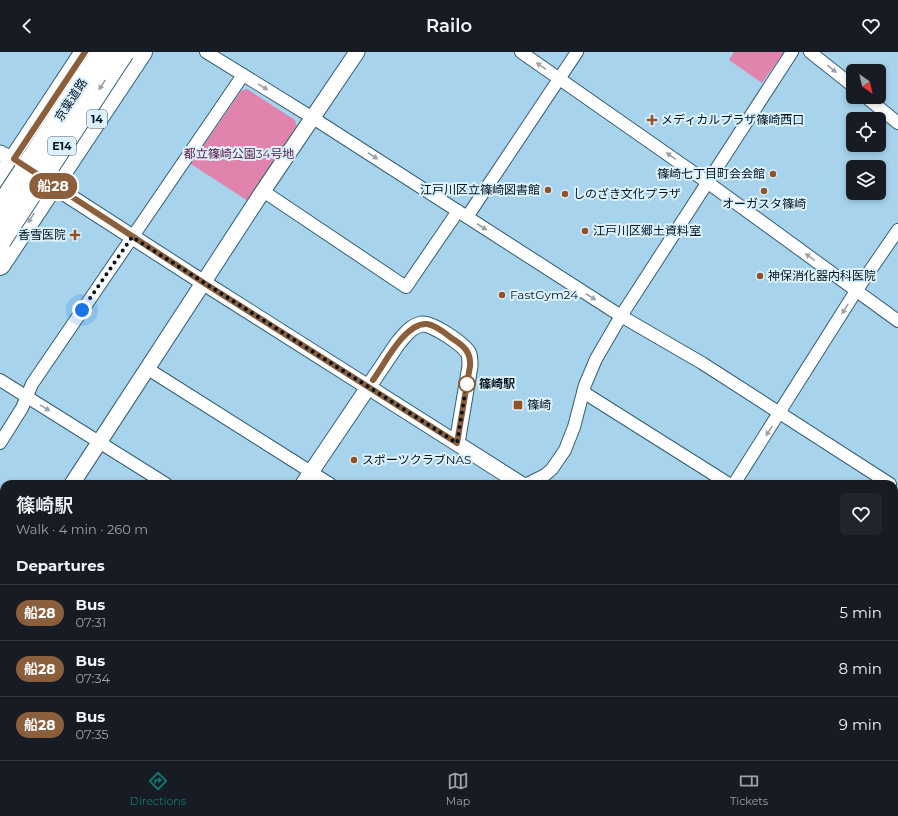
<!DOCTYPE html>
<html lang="en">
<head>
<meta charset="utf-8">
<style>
  :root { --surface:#171b24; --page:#20242c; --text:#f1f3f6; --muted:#9ea1a6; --line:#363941; --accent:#0f766e }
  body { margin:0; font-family:Montserrat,"Noto Sans JP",sans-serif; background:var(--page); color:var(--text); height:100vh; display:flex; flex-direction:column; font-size:15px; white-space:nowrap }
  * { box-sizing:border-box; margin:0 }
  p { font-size:13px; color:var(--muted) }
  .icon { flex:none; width:22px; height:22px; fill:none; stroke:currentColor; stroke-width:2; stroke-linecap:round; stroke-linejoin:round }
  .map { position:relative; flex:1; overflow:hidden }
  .drawer { position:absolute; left:0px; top:428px; width:898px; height:280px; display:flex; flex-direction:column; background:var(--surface); border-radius:12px 12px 0 0; box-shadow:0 2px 6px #0003 }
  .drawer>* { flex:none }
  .badge { padding:0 8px; border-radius:13px; font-size:14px; line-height:26px }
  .needle { width:26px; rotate:146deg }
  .tools { position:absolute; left:846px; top:12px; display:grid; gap:8px }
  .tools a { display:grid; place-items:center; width:40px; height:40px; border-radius:6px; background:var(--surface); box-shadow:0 2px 6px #0003; font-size:20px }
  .you { position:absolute; width:20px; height:20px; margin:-10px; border:3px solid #fff; border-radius:50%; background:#1a73e8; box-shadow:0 0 0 6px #1a73e833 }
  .map>.badge { position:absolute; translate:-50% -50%; box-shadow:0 0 0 2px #fff }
  h2 { padding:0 16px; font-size:15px; line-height:36px }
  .round { display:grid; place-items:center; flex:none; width:42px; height:42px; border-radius:6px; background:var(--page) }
  .head { display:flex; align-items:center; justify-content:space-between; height:68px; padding:0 16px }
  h1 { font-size:19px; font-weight:600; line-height:30px }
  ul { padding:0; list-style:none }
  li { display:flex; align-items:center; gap:12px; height:56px; padding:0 16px; border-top:1px solid var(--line) }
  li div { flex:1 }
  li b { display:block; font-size:15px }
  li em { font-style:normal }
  li .badge { min-width:44px; font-weight:700; text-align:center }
  header { display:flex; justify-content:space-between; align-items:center; height:52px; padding:0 16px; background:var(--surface); font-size:18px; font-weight:600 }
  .dock { display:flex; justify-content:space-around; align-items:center; height:56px; border-top:1px solid var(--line); background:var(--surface); font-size:11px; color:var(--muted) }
  .dock a { display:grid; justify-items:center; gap:2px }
  .dock .on { color:var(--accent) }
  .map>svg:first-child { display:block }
  .green { fill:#e084ae }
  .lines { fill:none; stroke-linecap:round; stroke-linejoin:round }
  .stream { stroke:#866ed9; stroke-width:4 }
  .minor-casing { stroke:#345e73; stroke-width:14 }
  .tertiary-casing { stroke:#345e73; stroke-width:17 }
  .trunk-casing { stroke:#345e73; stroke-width:22 }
  .minor { stroke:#fff; stroke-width:12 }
  .tertiary { stroke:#fff; stroke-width:15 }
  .trunk { stroke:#fff; stroke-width:20 }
  .motorway-bridge-casing { stroke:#345e73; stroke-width:24; stroke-linecap:butt }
  .motorway-bridge { stroke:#fff; stroke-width:22 }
  .oneway { fill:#9ba1a5 }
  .line-casing { stroke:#fff; stroke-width:9 }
  .line { stroke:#8b5e3c; stroke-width:6 }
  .walk { stroke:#04151d; stroke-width:4; stroke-dasharray:0 7.2 }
  .poi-dot { fill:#945123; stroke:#dbf1fe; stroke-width:1.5 }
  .stop-dot { fill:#fff; stroke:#8b5e3c; stroke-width:2 }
  .labels { text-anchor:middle; stroke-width:4; stroke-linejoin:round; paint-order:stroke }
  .shield { fill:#dbf1fe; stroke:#445760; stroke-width:1 }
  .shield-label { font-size:11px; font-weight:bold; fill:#04151d }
  .street-label { font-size:12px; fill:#04151d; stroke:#dbf1fe }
  .poi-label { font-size:12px; fill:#04151d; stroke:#dbf1fe; text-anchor:start }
  .park-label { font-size:12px; fill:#5f163e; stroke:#dbf1fe }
  .stop-label { font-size:12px; font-weight:bold; fill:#04151d; stroke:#dbf1fe; text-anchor:start }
</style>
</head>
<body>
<header><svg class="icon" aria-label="back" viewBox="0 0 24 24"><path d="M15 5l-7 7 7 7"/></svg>Railo<svg class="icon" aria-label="heart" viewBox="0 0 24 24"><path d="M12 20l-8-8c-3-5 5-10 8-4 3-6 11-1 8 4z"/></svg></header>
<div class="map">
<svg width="898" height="708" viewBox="0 0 898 708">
  <rect width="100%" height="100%" fill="#a7d4ec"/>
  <g class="green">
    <path d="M734 0H784L762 31 729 8Z"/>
    <path d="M247 37 295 68 297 75 248 149 191 112 241 39Z"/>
    <path d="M0 457 4 460V517L0 524Z"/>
    <path d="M379 704H465L470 707 376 708Z"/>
  </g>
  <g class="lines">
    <path class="stream" d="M648 706 650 704"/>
    <g class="minor-casing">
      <g id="minor">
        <path d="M206 0 313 66 621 264 702 311 890 432"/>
        <path d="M521 0 707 130 898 269"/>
        <path d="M810 0 853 34"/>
        <path d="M866 45 898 71"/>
        <path d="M263 139 406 235 458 159"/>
        <path d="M467 165 577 0"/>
        <path d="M148 317 330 432"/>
        <path d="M0 328 166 432"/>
        <path d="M583 340 729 432"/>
        <path d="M0 391 22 356 32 332 243 23"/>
        <path d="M527 432 545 423 552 417 565 398 574 375 585 333 596 307 621 264 792 0"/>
        <path d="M734 432 856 239 898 178"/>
        <path d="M894 578 898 583"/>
        <path d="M592 704 598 708"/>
        <path d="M732 704 735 708"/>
        <path d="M7 708 10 704"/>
        <path d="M208 708 211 704"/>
        <path d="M281 708 284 704"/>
        <path d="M335 708 337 704"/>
        <path d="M518 708 520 704"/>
      </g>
    </g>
    <g class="tertiary-casing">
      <g id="tertiary">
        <path d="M0 101 23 113"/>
        <path d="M44 128 204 231 521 432"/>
        <path d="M72 432 263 139 357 0"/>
        <path d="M303 432 398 291C405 283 411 274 422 272 432 271 464 292 469 302 470 306 470 310 470 314L457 391"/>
        <path d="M894 507 898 504"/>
        <path d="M0 543 4 537"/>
        <path d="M250 704 257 708"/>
        <path d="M866 704 870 708"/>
        <path d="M123 708 126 704"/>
        <path d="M660 708 664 704"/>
      </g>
    </g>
    <g class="trunk-casing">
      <g id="trunk">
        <path d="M0 129 85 0"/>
        <path d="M0 213 142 0"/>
      </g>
    </g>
    <use href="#minor" class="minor"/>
    <use href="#tertiary" class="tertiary"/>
    <use href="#trunk" class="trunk"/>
    <g class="motorway-bridge-casing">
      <g id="motorway-bridge">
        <path d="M0 157 103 0"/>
        <path d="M0 188 123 0"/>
      </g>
    </g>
    <use href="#motorway-bridge" class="motorway-bridge"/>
  </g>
  <defs><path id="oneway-solid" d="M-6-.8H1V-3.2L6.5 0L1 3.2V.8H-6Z"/></defs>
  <g class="oneway">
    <use href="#oneway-solid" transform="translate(541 14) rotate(-145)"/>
    <use href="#oneway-solid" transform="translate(832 17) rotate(39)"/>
    <use href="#oneway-solid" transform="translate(102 33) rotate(123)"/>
    <use href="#oneway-solid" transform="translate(263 35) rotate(31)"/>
    <use href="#oneway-solid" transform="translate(373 104) rotate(33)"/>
    <use href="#oneway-solid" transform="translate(671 104) rotate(-145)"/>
    <use href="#oneway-solid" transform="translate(31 166) rotate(123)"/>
    <use href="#oneway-solid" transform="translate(482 175) rotate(33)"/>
    <use href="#oneway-solid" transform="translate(810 205) rotate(-144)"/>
    <use href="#oneway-solid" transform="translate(591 245) rotate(33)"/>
    <use href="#oneway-solid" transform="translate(845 257) rotate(122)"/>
    <use href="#oneway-solid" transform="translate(45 356) rotate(31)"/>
    <use href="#oneway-solid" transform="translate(769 379) rotate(123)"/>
  </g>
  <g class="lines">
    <g class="line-casing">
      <path id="line" d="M85 0 14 107 204 231 457 391 470 314C471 300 464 294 453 287 446 282 436 273 427 272 405 270 384 313 373 328"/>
    </g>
    <use href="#line" class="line"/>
    <path class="walk" d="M82 258 132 185 457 391 467 329V332"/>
  </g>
  <g class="poi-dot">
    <path d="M650 62h4v4h4v4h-4v4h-4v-4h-4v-4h4z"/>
    <circle cx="773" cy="122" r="4"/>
    <circle cx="548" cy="138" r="4"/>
    <circle cx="764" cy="139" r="4"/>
    <circle cx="565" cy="142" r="4"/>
    <circle cx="585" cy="179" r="4"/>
    <path d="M73 177h4v4h4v4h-4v4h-4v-4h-4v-4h4z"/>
    <circle cx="760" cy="224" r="4"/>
    <circle cx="502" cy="243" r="4"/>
    <rect x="513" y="348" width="10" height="10" rx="2"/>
    <circle cx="354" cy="408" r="4"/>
  </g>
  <circle class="stop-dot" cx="467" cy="332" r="8"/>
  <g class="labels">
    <g class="shield">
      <rect x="87" y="58" width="20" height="18" rx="3"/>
      <rect x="48" y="85" width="28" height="18" rx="3"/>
    </g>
    <g class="shield-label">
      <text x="97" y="71">14</text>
      <text x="62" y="98">E14</text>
    </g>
    <g class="street-label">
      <text transform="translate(71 48) rotate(-57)" y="4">京葉道路</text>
    </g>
    <g class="poi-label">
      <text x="661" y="72">メディカルプラザ篠崎西口</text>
      <text x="765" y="126" text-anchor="end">篠崎七丁目町会会館</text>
      <text x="540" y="142" text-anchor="end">江戸川区立篠崎図書館</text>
      <text x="573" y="146">しのざき文化プラザ</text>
      <text x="764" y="156" text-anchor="middle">オーガスタ篠崎</text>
      <text x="593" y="183">江戸川区郷土資料室</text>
      <text x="66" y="187" text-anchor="end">香雪医院</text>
      <text x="768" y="228">神保消化器内科医院</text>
      <text x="510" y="247">FastGym24</text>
      <text x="527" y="357">篠崎</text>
      <text x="362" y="412">スポーツクラブNAS</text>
    </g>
    <g class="park-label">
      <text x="239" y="106">都立篠崎公園34号地</text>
    </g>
    <g class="stop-label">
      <text x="479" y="336">篠崎駅</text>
    </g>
  </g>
</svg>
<div class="tools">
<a><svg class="needle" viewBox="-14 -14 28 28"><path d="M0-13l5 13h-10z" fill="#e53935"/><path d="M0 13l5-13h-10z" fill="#9ea1a6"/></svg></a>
<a><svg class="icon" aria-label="locate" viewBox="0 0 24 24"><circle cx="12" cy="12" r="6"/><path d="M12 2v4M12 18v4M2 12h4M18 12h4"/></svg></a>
<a><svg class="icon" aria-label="layers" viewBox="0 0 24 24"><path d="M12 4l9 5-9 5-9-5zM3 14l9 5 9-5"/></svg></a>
</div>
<div class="you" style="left:82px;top:258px"></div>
<b class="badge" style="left:53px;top:134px;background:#8b5e3c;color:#fff">船28</b>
<section class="drawer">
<div class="head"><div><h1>篠崎駅</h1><p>Walk · 4 min · 260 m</p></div><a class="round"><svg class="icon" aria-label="heart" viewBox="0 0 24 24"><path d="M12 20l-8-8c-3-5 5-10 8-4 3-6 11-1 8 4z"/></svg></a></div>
<h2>Departures</h2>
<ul>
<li><span class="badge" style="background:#8b5e3c;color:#fff">船28</span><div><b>Bus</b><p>07:31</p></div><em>5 min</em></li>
<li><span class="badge" style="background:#8b5e3c;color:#fff">船28</span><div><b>Bus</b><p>07:34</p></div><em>8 min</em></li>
<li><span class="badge" style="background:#8b5e3c;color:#fff">船28</span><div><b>Bus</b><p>07:35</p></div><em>9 min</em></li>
</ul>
</section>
</div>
<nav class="dock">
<a class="on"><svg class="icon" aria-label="directions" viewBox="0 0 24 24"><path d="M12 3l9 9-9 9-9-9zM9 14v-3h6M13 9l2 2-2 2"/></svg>Directions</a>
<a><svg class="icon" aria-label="map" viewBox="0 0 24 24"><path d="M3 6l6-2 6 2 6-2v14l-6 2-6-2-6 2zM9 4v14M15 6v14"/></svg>Map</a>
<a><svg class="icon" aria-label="tickets" viewBox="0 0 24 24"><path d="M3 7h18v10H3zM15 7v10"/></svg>Tickets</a>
</nav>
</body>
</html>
